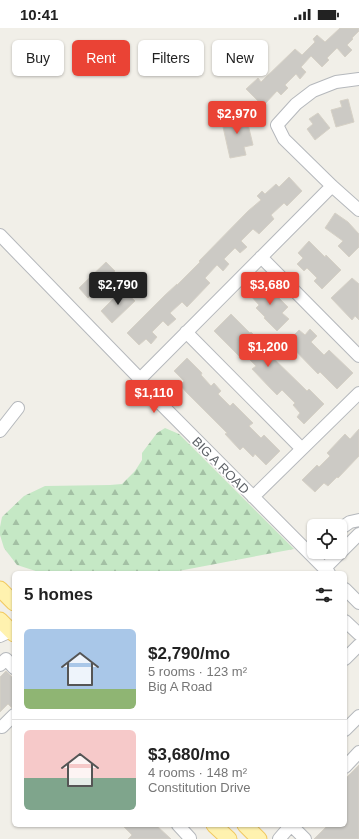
<!DOCTYPE html>
<meta charset="utf-8">
<style>
body{margin:0;font-family:Arial,sans-serif;background:#f6f6f6;color:#222;height:100vh;display:flex;flex-direction:column;font-size:15px;white-space:nowrap}
*{box-sizing:border-box;margin:0}
p{font-size:13px;color:#767676}
.icon{flex:none;width:22px;height:22px;fill:none;stroke:currentColor;stroke-width:2;stroke-linecap:round;stroke-linejoin:round}
.map{position:relative;flex:1;overflow:hidden}
.details{position:absolute;left:12px;top:543px;width:335px;height:256px;display:flex;flex-direction:column;background:#fff;border-radius:6px;box-shadow:0 1px 3px #0004}
.details>*{flex:none}
.top-card{position:absolute;left:12px;top:12px;width:335px;height:36px;display:flex;gap:8px}
.fabs{position:absolute;left:307px;top:491px;display:grid;gap:8px}
.fabs a{display:grid;place-items:center;width:40px;height:40px;border-radius:6px;background:#fff;box-shadow:0 1px 3px #0004;font-size:20px}
.price{position:absolute;translate:-50% -34px;padding:0 9px;border-radius:4px;background:#ea4335;color:#fff;font-size:13px;line-height:26px;filter:drop-shadow(0 1px 2px #0008)}
.price::after{content:'';position:absolute;left:50%;top:24px;width:12px;height:9px;margin-left:-6px;background:inherit;clip-path:polygon(0 0,100% 0,50% 100%)}
.price.active{background:#222;color:#fff}
ul{padding:0;list-style:none}
li{display:flex;align-items:center;gap:12px;height:100px;padding:0 12px}
li+li{border-top:1px solid #e0e0e0}
li span{display:grid;place-items:center;flex:none;width:112px;height:80px;border-radius:6px;color:#555}
li>.icon{margin-inline-start:auto}
span .icon{width:48px;height:48px;fill:#fffc;stroke-width:1}
li b{font-size:17px}
h2{display:flex;justify-content:space-between;align-items:center;height:48px;padding:0 12px;font-size:17px}
.chip{padding:0 14px;border-radius:6px;background:#fff;box-shadow:0 1px 3px #0004;font-size:14px;line-height:36px}
.chip.active{background:#ea4335;color:#fff}
.status{display:flex;justify-content:space-between;align-items:center;height:28px;padding:0 20px;background:#fff;direction:ltr}
.status svg{height:11px;fill:currentColor}
.map>svg:first-child{display:block}
</style>
<div class="status"><b>10:41</b><svg viewBox="0 0 49 12"><path d="M0 12V9h3v3zM5 12V6h3v6zM10 12V3h3v9zM15 12V0h3v12zM26 1h20v11H26zM47 4h2v5h-2z"/></svg></div>
<div class="map">
<svg width="359" height="811" viewBox="0 0 359 811">
<defs>
<pattern id="forest-firs" width="22" height="20" patternUnits="userSpaceOnUse"><rect width="22" height="20" fill="#c5e8c5"/><path d="M5 1l3.5 6h-7zM16 11l3.5 6h-7z" fill="#a3c0a4"/></pattern>
</defs>
<rect width="100%" height="100%" fill="#f1efe8"/>
<path fill="url(#forest-firs)" d="M165,400L179,406L294,521L168,545H42L17,537L4,520L0,507V499L2,489L24,468L45,458L110,457L122,456L135,443L142,432V425L157,405Z"/>
<path fill="#cccac5" stroke="#d6d1c6" d="M340,0H359V3L352,10L353,11L347,17L352,22L345,29L337,20L327,30L329,32L322,39L311,28L301,39L306,44L300,51L296,46L285,57L288,60L281,67L277,63L263,78L246,61L258,50L261,54L295,21L302,27L315,14L313,11L317,7L325,14Z
M348,71L354,94L336,99L331,82L342,79L340,73Z
M318,85L330,100L315,112L307,101L313,96L309,91Z
M238,86L240,94L247,92L253,117L244,119L246,127L230,130L221,90Z
M289,149L302,163L287,178L284,175L271,187L274,191L259,206L253,201L241,213L247,219L240,225L235,220L224,231L229,236L223,243L217,237L205,250L210,255L187,279L182,274L170,285L176,291L168,298L163,293L152,304L157,309L151,316L146,311L139,317L127,305L164,268L177,256V257L200,234L199,233L248,183L261,172L257,168L262,163L265,166L276,156L279,159Z
M335,185L348,194L359,206V219L349,229L338,218L343,213L325,200Z
M309,213L325,229L326,227L341,242L322,261L314,253L317,250L307,240L304,243L297,236L303,230L298,225Z
M106,234L115,243L88,270L79,260Z
M352,250L359,256V292L355,288L352,292L331,270Z
M263,254L288,279L282,285L289,291L277,303L264,290L265,289L256,280L259,277L250,267Z
M123,261L135,273L112,295L101,283Z
M231,286L250,305L251,304L261,315L258,318L266,327L268,325L307,363L309,361L324,376L304,396L297,389L300,385L293,377L295,375L282,362L277,367L271,361L252,341L256,338L244,326L240,329L214,303Z
M310,301L317,308L311,314L324,327L329,322L353,345L337,361L320,344L318,346L287,314L299,302L305,307Z
M187,330L202,345L201,347L211,358L214,355L221,363L218,366L230,378L233,375L253,395L249,398L261,410L264,407L280,423L266,437L255,426L253,429L243,419L240,422L225,406L227,405L188,366L180,357L184,353L174,343Z
M359,401V428L338,450L337,449L328,458L324,455L315,464L302,452L317,437L319,439L330,428L327,425L345,406L350,411Z
M6,643L14,651V680H12L8,676L0,684V649Z
M359,737V811H314L328,797H345V751Z
M122,797H156L171,811H128L132,807Z"/>
<g fill="none" stroke-linecap="round" stroke-linejoin="round">
<defs>
<path id="minor" d="M359,51L336,54L313,63L296,76L277,97L284,111L332,158L359,182
M0,207L140,351L145,360L329,545
M261,229L359,328
M186,304L302,421
M140,351L332,158
M0,403L18,380
M253,469L359,365
M340,501L350,494L359,492
M324,541L359,506
M345,561L359,575
M345,593L359,606
M0,608L11,603
M345,631L359,617
M0,637L6,631L14,640
M2,699L14,687
M345,702L359,688
M345,739L359,724
M178,797L190,810
M291,797L305,811
M279,811L291,797"/>
<path id="major" d="M0,561L14,575
M0,592L14,606
M214,797L229,811
M245,797L259,811"/>
</defs>
<use href="#minor" stroke="#b5b8bc" stroke-width="14"/>
<use href="#major" stroke="#f2c960" stroke-width="17"/>
<use href="#minor" stroke="#fff" stroke-width="12"/>
<use href="#major" stroke="#fff2af" stroke-width="15"/>
</g>
<g text-anchor="middle" stroke-width="3.5" stroke-linejoin="round" paint-order="stroke">
<g font-size="13" fill="#5f6368" stroke="#fff">
<text transform="translate(221 437) rotate(45)" y="5">BIG A ROAD</text>
</g>
</g>
</svg>
<div class="fabs">
<a><svg class="icon" aria-label="locate" viewBox="0 0 24 24"><circle cx="12" cy="12" r="6"/><path d="M12 2v4M12 18v4M2 12h4M18 12h4"/></svg></a>
</div>
<b class="price" style="left:237px;top:107px">$2,970</b>
<b class="price active" style="left:118px;top:278px">$2,790</b>
<b class="price" style="left:270px;top:278px">$3,680</b>
<b class="price" style="left:268px;top:340px">$1,200</b>
<b class="price" style="left:154px;top:386px">$1,110</b>
<div class="top-card">
<a class="chip">Buy</a>
<a class="chip active">Rent</a>
<a class="chip">Filters</a>
<a class="chip">New</a>
</div>
<section class="details">
<h2>5 homes<svg class="icon" aria-label="filters" viewBox="0 0 24 24"><path d="M4 7h16M4 17h16"/><circle cx="9" cy="7" r="2"/><circle cx="15" cy="17" r="2"/></svg></h2>
<ul>
<li><span style="background:linear-gradient(#a9c7e8 75%,#8fb573 0)"><svg class="icon" aria-label="home" viewBox="0 0 24 24"><path d="M3 11l9-7 9 7M6 9v11h12V9"/></svg></span><div><b>$2,790/mo</b><p>5 rooms · 123 m²</p><p>Big A Road</p></div></li>
<li><span style="background:linear-gradient(#f6c9c9 60%,#7fa58c 0)"><svg class="icon" aria-label="home" viewBox="0 0 24 24"><path d="M3 11l9-7 9 7M6 9v11h12V9"/></svg></span><div><b>$3,680/mo</b><p>4 rooms · 148 m²</p><p>Constitution Drive</p></div></li>
</ul>
</section>
</div>
